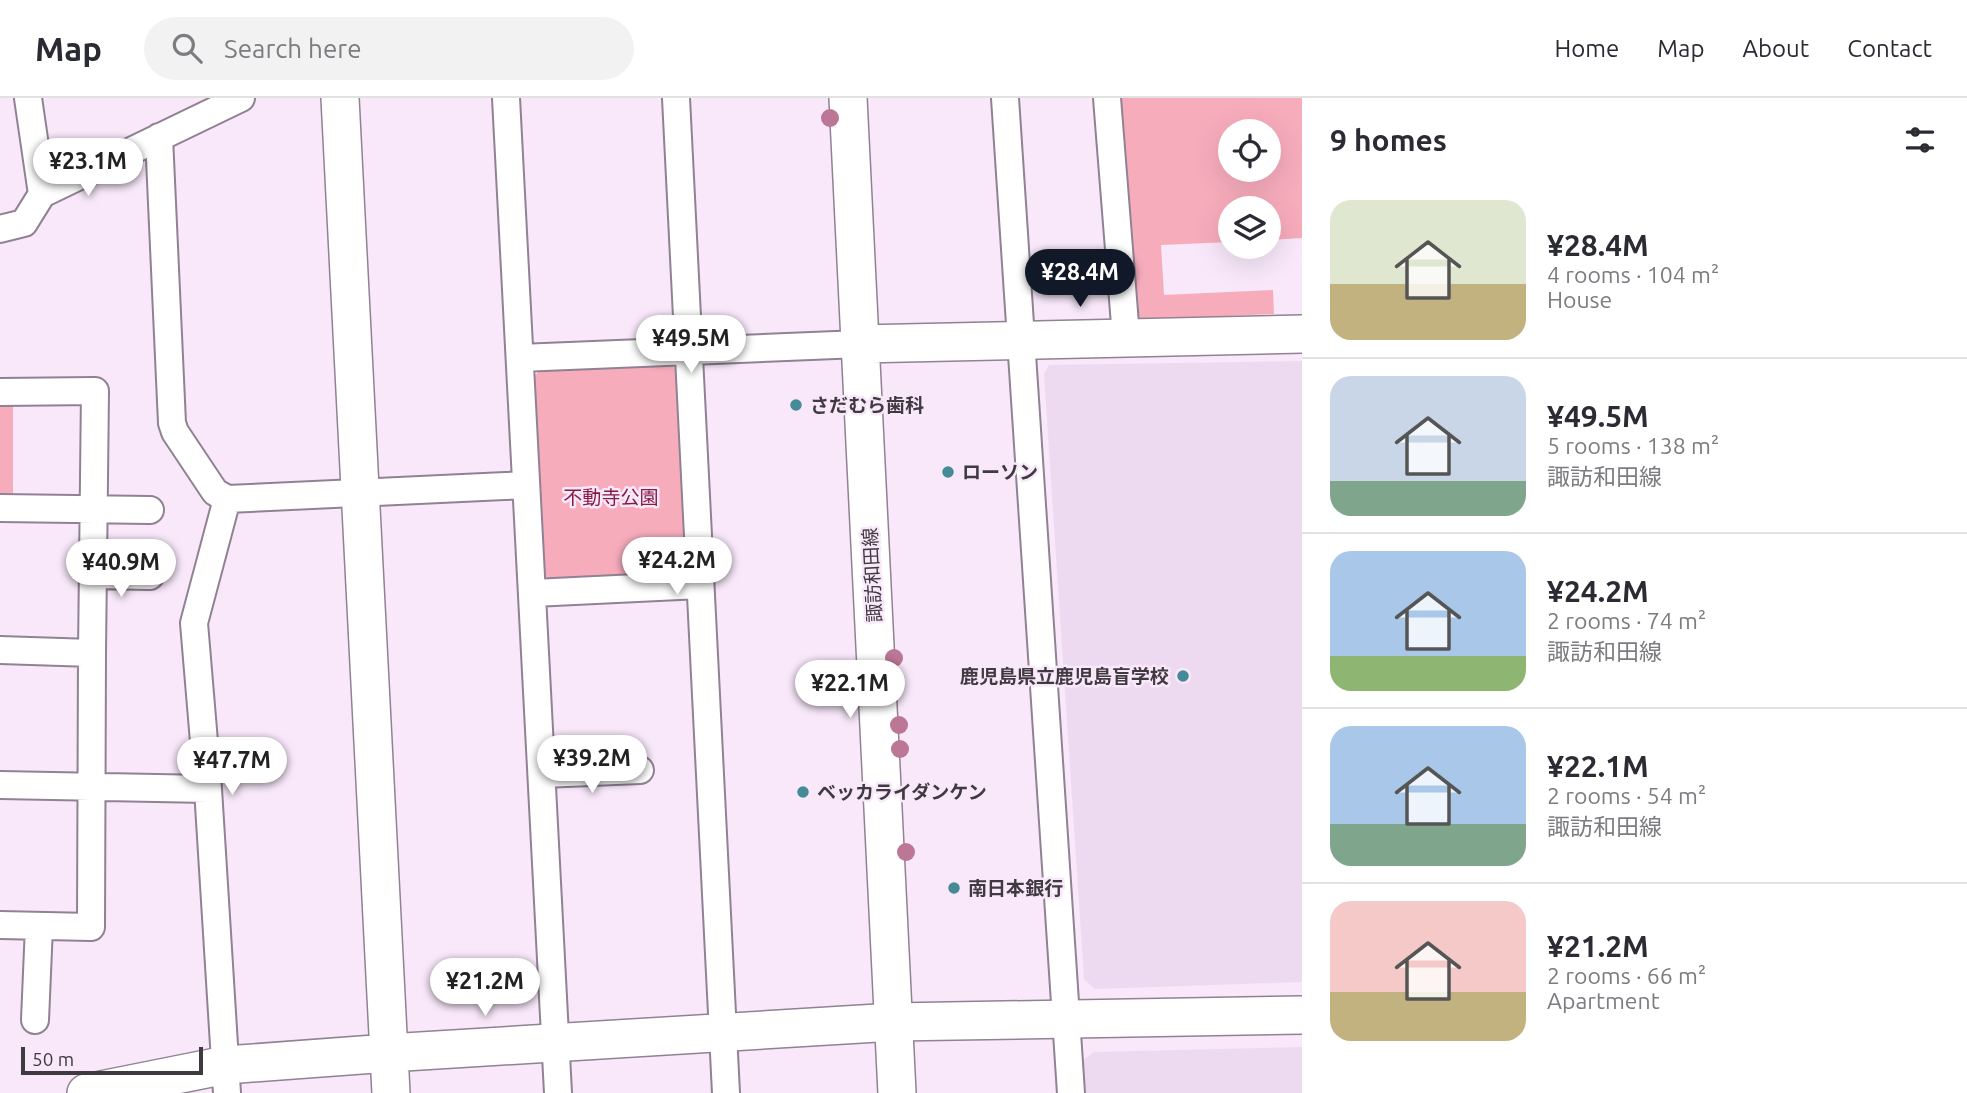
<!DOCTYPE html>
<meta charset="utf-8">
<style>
body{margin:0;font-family:Ubuntu,"Noto Sans JP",sans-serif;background:#f2f2f3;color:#2b2b33;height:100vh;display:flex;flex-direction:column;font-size:26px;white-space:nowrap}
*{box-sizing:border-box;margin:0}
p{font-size:23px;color:#7c7c81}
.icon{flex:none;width:38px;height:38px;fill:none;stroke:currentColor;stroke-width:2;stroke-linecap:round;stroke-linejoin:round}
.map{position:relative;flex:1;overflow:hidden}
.sheet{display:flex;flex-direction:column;background:#fff;width:665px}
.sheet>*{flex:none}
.tools{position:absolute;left:1218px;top:21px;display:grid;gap:14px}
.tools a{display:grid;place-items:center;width:63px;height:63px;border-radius:50%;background:#fff;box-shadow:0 7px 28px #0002;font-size:35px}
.scale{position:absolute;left:21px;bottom:18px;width:182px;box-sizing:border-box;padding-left:7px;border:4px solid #3f3940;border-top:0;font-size:19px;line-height:24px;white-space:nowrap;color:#3f3940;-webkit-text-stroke:5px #f8e8fa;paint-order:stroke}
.price{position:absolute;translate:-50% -60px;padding:0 16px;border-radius:24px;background:#fff;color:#222;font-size:23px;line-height:46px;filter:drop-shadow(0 2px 4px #0008)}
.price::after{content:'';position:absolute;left:50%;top:42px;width:21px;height:16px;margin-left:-10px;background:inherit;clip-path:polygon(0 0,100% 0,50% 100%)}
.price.selected{background:#111827;color:#fff}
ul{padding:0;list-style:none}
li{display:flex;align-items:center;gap:21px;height:175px;padding:0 28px}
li+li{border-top:2px solid #e1e1e2}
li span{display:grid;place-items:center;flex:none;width:196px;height:140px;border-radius:21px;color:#555}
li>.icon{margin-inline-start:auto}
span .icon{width:84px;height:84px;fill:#fffc;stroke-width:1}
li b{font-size:30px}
h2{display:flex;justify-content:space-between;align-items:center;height:84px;padding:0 28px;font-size:30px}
header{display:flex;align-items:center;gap:42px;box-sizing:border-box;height:98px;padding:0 35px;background:#fff;border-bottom:2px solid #e1e1e2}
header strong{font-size:33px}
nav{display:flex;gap:38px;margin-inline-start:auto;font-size:24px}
.search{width:490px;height:63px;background:#f2f2f3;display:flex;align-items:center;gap:18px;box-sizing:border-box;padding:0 24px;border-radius:38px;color:#7c7c81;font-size:26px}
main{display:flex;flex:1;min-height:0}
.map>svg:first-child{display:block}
</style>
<header>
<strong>Map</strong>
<div class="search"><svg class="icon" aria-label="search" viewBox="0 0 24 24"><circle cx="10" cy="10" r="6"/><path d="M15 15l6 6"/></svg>Search here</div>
<nav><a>Home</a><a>Map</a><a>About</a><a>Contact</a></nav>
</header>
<main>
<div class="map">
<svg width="1302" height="995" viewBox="0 0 1302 995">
<rect width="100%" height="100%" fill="#f8e8fa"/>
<path fill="#eddaf1" d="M1302,263V884L1095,891L1084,881L1044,276L1049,267Z
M1302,949V995H1084L1083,962L1094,954Z"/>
<path fill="#f7acbc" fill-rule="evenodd" d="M1116,0H1302V140L1269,142V110H1230V144L1161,147L1164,197L1273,192L1274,216L1142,222L1130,211ZM1230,33H1269V72H1230Z
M671,266L678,275L688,465L680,476L550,482L541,474L532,281L540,272Z
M13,304V396H0V305Z"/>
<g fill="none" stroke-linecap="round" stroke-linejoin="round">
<defs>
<path id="street" d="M28,0L42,96L241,0
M506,0L558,995
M676,0L726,995
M1005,0L1071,995
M1107,0L1126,239
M159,39L172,325L175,334L215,394L227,401L526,387
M0,131L24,125L42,96
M520,260L860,246
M0,294L95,293L92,555L91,829L0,827
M227,401L194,525L208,691L227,995
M0,410L150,412
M93,477L150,478
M533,495L700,487
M0,552L92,555
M542,676L640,672
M0,687L208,691
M35,922L39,828"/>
<path id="secondary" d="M340,0L391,995
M848,0L897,995
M860,246L1302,236
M86,995L226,967L388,955L894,924L1302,917"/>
</defs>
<use href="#street" stroke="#908292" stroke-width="30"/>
<use href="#secondary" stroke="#908292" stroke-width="40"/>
<use href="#street" stroke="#fff" stroke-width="26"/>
<use href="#secondary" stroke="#fff" stroke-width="37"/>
</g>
<g fill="#bb7795">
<circle cx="830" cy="20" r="9"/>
<circle cx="894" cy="560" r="9"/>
<circle cx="899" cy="627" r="9"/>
<circle cx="900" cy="651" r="9"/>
<circle cx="906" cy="754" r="9"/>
</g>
<g fill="#458a97" stroke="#f8e8fa" stroke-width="2.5">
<circle cx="796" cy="307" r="7"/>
<circle cx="948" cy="374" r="7"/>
<circle cx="1183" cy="578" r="7"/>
<circle cx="803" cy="694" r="7"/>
<circle cx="954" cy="790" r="7"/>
</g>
<g text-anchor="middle" stroke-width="5" stroke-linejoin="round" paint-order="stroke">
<g font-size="19" font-weight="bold" fill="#3f3940" stroke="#f8e8fa" text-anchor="start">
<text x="810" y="314">さだむら歯科</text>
<text x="962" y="381">ローソン</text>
<text x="1169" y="585" text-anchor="end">鹿児島県立鹿児島盲学校</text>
<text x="817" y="701">ベッカライダンケン</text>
<text x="968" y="797">南日本銀行</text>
</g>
<g font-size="19" fill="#891a42" stroke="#f8e8fa">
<text x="611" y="406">不動寺公園</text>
</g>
<g font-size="19" fill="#3f3940" stroke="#f8e8fa">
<text transform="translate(872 477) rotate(-93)" y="7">諏訪和田線</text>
</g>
</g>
</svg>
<div class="tools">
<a><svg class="icon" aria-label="locate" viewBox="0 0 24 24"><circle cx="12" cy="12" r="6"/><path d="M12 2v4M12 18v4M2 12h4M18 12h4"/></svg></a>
<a><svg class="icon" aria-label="layers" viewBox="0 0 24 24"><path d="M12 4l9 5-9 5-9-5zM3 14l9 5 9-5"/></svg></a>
</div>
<div class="scale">50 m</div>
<b class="price" style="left:88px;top:100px">¥23.1M</b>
<b class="price selected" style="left:1080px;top:211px">¥28.4M</b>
<b class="price" style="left:691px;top:277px">¥49.5M</b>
<b class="price" style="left:677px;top:499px">¥24.2M</b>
<b class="price" style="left:121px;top:501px">¥40.9M</b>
<b class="price" style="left:850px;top:622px">¥22.1M</b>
<b class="price" style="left:592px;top:697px">¥39.2M</b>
<b class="price" style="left:232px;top:699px">¥47.7M</b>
<b class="price" style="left:485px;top:920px">¥21.2M</b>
</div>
<section class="sheet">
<h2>9 homes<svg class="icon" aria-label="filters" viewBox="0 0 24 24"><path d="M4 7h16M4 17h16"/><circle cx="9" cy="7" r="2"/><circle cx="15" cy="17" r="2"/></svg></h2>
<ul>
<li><span style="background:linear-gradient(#dfe7d0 60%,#c2b280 0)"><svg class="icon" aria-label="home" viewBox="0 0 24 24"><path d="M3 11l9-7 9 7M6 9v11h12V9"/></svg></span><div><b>¥28.4M</b><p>4 rooms · 104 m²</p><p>House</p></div></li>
<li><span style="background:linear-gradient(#c9d6e8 75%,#7fa58c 0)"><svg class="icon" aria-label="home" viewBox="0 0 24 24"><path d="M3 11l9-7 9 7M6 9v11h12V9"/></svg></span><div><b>¥49.5M</b><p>5 rooms · 138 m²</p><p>諏訪和田線</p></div></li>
<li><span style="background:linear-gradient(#a9c7e8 75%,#8fb573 0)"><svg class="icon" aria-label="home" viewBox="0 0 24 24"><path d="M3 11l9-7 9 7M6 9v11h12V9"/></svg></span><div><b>¥24.2M</b><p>2 rooms · 74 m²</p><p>諏訪和田線</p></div></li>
<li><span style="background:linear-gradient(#a9c7e8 70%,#7fa58c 0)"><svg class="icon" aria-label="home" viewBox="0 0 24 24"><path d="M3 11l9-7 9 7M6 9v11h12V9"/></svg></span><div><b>¥22.1M</b><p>2 rooms · 54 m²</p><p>諏訪和田線</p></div></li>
<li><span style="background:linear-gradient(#f6c9c9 65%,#c2b280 0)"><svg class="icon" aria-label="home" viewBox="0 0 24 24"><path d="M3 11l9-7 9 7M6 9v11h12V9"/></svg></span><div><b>¥21.2M</b><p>2 rooms · 66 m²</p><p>Apartment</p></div></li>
</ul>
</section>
</main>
